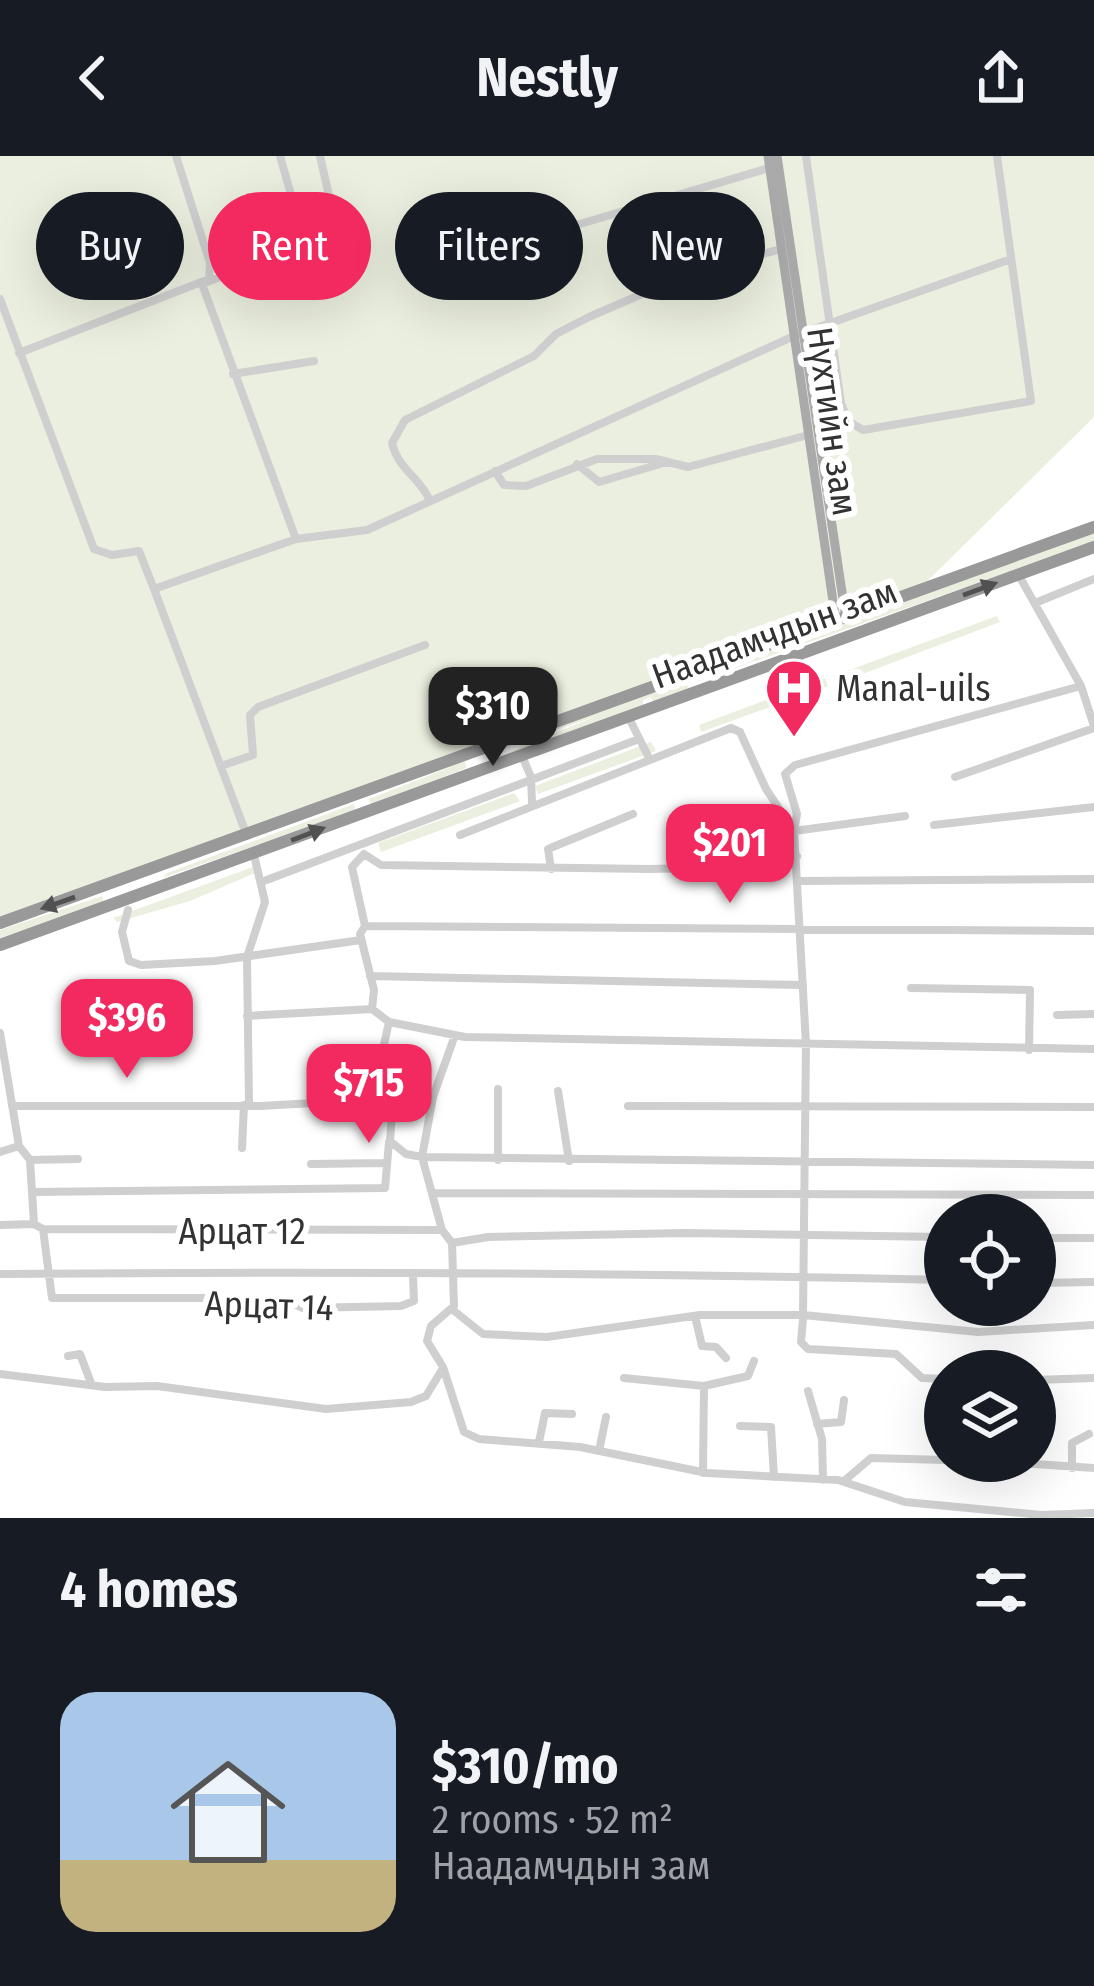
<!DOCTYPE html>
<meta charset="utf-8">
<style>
body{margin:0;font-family:"Fira Sans Condensed",sans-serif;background:#242831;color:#f1f3f6;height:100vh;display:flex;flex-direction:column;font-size:45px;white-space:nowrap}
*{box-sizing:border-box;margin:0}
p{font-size:39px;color:#9ea1a6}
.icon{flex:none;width:66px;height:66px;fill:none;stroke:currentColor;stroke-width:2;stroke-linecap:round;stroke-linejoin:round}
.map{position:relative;height:1362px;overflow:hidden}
.panel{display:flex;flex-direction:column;background:#171b24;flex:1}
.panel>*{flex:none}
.top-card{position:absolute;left:36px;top:36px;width:1023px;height:108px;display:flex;gap:24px}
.buttons{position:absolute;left:924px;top:1038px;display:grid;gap:24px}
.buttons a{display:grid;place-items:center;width:132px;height:132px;border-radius:50%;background:#171b24;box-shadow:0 12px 48px #0002;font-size:60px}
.price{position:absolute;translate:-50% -102px;padding:0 27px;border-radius:24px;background:#f32a5f;color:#fff;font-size:39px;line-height:78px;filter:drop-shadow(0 3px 6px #0008)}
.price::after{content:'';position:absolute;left:50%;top:72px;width:36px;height:27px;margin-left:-18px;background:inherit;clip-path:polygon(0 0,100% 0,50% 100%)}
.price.active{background:#222;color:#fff}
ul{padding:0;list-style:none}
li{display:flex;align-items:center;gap:36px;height:300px;padding:0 60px}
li+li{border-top:3px solid #363941}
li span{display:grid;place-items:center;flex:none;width:336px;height:240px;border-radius:36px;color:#555}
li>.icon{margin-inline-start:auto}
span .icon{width:144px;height:144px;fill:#fffc;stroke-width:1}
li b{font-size:51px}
h2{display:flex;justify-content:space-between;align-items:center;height:144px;padding:0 60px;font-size:51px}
.pill{padding:0 42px;border-radius:54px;background:#171b24;box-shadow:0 12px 48px #0002;font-size:42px;line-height:108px}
.pill.active{background:#f32a5f;color:#fff}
header{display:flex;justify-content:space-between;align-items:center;height:156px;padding:0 60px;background:#171b24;font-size:54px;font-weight:700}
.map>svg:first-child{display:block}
</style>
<header><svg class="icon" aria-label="back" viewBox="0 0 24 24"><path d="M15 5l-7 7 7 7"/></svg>Nestly<svg class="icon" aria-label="share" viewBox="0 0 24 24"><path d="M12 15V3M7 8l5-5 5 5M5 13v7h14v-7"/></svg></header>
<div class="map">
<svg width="1094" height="1362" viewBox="0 0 1094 1362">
<rect width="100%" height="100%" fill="#fff"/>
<path fill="#ebefdf" d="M0,0H1094V261L908,444L1094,376V386L687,529L690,533L653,547L651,541L643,544V549L482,608L594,561L465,605L466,612L371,650L369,643L456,609L0,765Z
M997,460L1000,466L836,528L833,520Z
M825,522L828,530L701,576L699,569Z
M651,586L656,595L538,638L535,630Z
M514,637L520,645L381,696L378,687Z
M354,648L356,655L162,722L167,717Z
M253,711L255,717L190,745L117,766L113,762Z
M102,740L104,748L0,782V774Z
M130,825L162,826L161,874L129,873Z"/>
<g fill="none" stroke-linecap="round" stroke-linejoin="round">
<path stroke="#cfcfcf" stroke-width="8" d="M280,0L305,88L202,128L296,383
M806,0L841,247L848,265L863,274L1031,245L997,0
M302,64L332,53L320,0
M485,108L529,83L769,12
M0,143L94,393L112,399L139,395L154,433
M19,197L209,123L210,107L176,0
M233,218L314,205
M577,308L599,326L667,306
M495,315L504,329L526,330L597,303H656L688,311L808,279
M430,345C420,321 399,315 392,287L405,264L534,200L556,178L589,161L695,115L782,93
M1018,418L1081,530L1094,570
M1035,447L1094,423
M629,562L648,600
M522,600L531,621L532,646
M221,610L253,599L250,559L258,551L425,489
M955,621L1094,572
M905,660L794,675L797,658L785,618L795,609L1081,530
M934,669L1094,651
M460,679L731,572L740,576L766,633L794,675L806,888L803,1159
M247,680L154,433L296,383L367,374L794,180L1011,103
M364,698L381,709L649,713L736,711L797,700
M364,698L352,711L365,770L360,778L374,834L372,853
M551,713L548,693L633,658
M264,725L639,583
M798,725L1094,723
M128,754L122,776L129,805L141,809L215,805L361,784
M365,770L1094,775
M370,820L803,829
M911,832L1030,834L1029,894
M1057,859L1094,858
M247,860L372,853L389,866L465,881L1094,893
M0,877L19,990L30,1004L34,1068L43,1073L52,1142H281L303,1152L401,1150L414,1145L413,1121
M455,879L433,941L422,1001L1094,1009
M558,935L569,1005
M386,943L383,893L389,866
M249,947L247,801L265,746L254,699
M12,950H260L386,943L392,959L390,985L406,998L422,1001L442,1074L452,1087L454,1150L431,1170L427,1185L443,1211L464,1276L479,1283L580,1291L707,1317L838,1324L905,1346L1042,1359L1094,1357
M628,950L1094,951
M242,992L244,949
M0,996L19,990
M30,1004L78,1003
M498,1004V933
M311,1008L387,1007
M33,1036L385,1032L389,986
M432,1037L1094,1039
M0,1069L34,1068
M43,1073L442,1074
M1035,1082H1094
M452,1087L488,1081L686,1077L945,1081
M0,1118C315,1115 630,1117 945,1124
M1035,1127L1094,1126
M453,1154L483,1178L547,1181L700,1159H803L978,1176L1094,1169
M695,1160L702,1190L716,1191L726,1202
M803,1163L801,1186L808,1193L896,1198L922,1222L945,1223
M68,1200L80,1198L91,1227
M0,1218L105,1231L157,1230L326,1253L411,1246L426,1240L443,1212
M624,1222L704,1230
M1035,1224L1094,1222
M808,1235L822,1283L823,1324
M817,1268L841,1266L844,1244
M740,1270L771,1271L774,1321
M539,1286L545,1257L572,1258
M599,1295L606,1261
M991,1305L1094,1312
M1072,1312V1287L1089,1278
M703,1317L704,1230L748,1220L754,1205
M844,1325L871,1302L945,1304"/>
<path stroke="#aaa" stroke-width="9" d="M768,0L836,466
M777,0L846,463"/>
<path stroke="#999" stroke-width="12" d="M0,767L1094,371
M0,789L1094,391"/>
</g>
<defs><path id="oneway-solid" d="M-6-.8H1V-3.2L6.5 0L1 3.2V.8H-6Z" transform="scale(3)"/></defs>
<g fill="#515151">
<use href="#oneway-solid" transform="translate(980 433) rotate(-20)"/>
<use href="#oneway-solid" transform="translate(308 678) rotate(-21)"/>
<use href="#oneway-solid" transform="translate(58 747) rotate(161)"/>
</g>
<defs>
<symbol id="hospital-pin" viewBox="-11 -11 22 30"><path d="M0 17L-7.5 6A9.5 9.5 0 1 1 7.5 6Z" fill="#f32a5f" stroke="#fff"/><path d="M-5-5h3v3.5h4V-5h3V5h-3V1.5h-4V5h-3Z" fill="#fff"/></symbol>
</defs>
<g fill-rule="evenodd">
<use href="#hospital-pin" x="761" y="499" width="66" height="90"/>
</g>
<g text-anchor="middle" stroke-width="12" stroke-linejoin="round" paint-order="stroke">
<g font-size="36" fill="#323232" stroke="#fff">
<text transform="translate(833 265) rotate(82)" y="13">Нүхтийн зам</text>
<text transform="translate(774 477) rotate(-20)" y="13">Наадамчдын зам</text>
<text x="242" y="1088">Арцат 12</text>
<text transform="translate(269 1149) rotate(2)" y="13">Арцат 14</text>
</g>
<g font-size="36" fill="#323232" stroke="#fff" text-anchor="start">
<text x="836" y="545">Manal-uils</text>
</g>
</g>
</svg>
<div class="buttons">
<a><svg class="icon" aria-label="locate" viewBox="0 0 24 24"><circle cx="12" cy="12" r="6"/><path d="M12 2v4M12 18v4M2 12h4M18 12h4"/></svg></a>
<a><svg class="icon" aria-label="layers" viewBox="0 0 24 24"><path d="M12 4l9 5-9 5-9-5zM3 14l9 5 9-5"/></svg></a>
</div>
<b class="price active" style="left:493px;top:613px">$310</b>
<b class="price" style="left:730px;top:750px">$201</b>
<b class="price" style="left:127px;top:925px">$396</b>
<b class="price" style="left:369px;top:990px">$715</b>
<div class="top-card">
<a class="pill">Buy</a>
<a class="pill active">Rent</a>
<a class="pill">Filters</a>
<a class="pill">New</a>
</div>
</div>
<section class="panel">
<h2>4 homes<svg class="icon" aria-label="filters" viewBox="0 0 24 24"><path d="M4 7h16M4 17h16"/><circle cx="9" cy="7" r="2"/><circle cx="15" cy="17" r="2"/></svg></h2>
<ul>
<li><span style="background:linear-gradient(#a9c7e8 70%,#c2b280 0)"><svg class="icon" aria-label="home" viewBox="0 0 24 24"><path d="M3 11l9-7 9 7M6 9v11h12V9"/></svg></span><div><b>$310/mo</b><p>2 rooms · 52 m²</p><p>Наадамчдын зам</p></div></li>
</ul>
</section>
